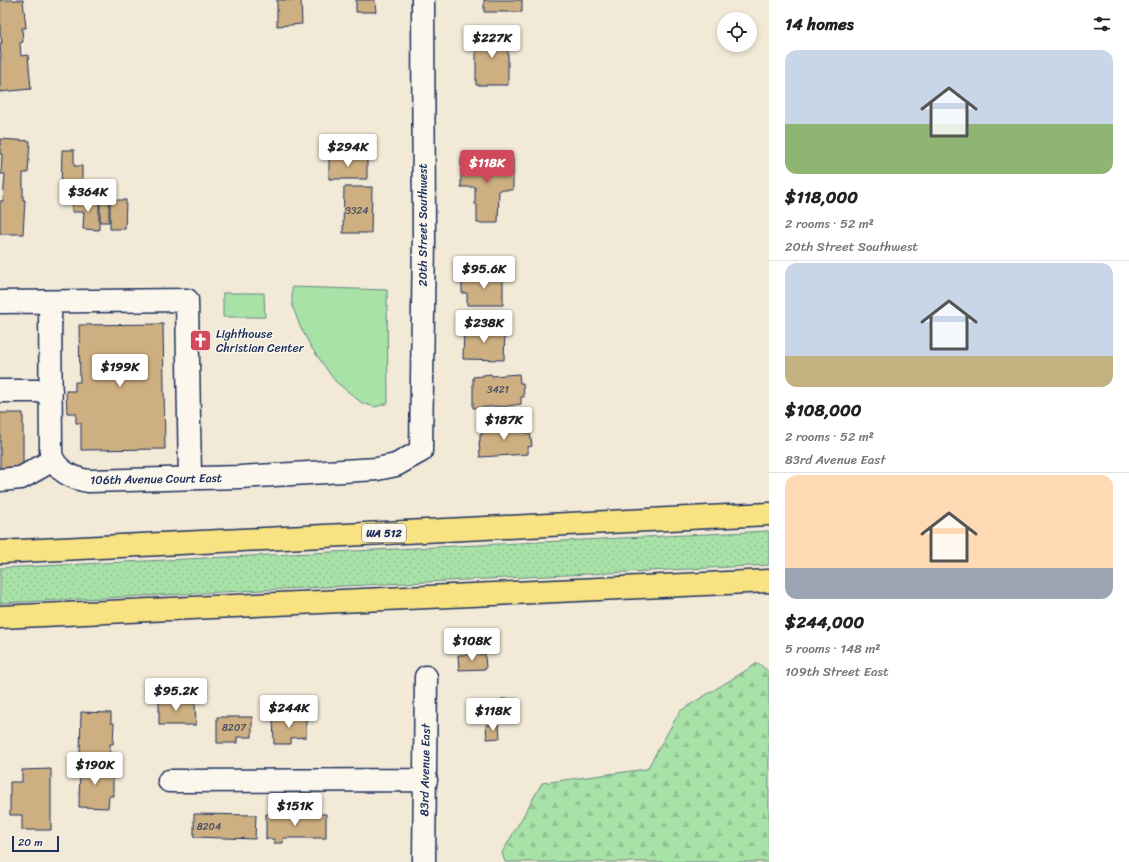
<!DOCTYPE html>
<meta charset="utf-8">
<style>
body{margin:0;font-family:Sriracha,sans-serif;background:#f6f6f6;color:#202124;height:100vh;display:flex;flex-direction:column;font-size:15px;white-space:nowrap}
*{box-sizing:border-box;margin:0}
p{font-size:13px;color:#757577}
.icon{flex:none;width:22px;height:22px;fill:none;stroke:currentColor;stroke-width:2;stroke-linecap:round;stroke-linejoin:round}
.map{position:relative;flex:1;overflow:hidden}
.sheet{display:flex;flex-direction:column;background:#fff;width:360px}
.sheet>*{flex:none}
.tools{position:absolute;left:717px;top:12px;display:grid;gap:8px}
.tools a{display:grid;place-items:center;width:40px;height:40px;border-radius:50%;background:#fff;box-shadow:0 2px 6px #0003;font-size:20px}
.scale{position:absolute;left:12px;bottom:10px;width:47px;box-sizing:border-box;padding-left:4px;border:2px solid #1b2f5e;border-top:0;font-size:11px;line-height:14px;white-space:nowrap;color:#1b2f5e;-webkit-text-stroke:3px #fbf7ec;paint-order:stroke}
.price{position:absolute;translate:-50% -34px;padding:0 9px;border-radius:4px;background:#fff;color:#222;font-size:13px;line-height:26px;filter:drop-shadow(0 1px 2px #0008)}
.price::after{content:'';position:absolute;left:50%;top:24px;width:12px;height:9px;margin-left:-6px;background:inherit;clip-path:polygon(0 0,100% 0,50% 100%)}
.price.selected{background:#d1495b;color:#fff}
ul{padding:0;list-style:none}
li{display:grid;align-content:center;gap:8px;height:212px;padding:0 16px}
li+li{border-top:1px solid #e0e0e0}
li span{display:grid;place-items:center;height:124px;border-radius:12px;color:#555}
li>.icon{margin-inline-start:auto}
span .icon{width:72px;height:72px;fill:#fffc;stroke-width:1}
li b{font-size:17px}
h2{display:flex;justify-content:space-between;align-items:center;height:48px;padding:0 16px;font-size:17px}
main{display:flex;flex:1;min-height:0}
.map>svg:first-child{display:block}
</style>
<main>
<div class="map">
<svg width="769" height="862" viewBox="0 0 769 862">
<defs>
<pattern id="grass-dots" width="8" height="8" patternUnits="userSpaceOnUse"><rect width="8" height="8" fill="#a8e2a7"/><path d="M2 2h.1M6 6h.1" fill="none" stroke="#90c292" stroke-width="1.8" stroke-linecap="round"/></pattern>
<pattern id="forest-firs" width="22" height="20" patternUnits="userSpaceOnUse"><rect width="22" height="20" fill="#a8e2a7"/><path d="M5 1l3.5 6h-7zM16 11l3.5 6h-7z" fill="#90c292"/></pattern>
</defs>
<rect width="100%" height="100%" fill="#f2e9d7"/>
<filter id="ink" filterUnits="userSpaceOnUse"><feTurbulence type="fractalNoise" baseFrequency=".025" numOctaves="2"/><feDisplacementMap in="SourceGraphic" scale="8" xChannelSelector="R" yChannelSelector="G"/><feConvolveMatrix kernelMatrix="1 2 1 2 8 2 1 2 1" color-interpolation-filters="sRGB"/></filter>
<g filter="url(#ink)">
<path fill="url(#grass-dots)" stroke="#628882" d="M769,531V565L0,603V568Z"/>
<path fill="url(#forest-firs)" stroke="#628882" d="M758,663L769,672V862H505L502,853L542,783L647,769L680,711Z"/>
<path fill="#a8e2a7" stroke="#628882" d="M292,287L387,290L388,403L375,407L362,403L335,381L311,347L300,326L292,305Z
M223,293H264L265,317H223Z"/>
<path fill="#cdaf81" stroke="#1b2f5e" d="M0,0H23L26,28H22L23,42L20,43L21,56L28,55L31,89L0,92V58H1L0,43H2L0,32Z
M277,0H301L302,24L277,26Z
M356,0H375L376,12H356Z
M484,0H522V12H484Z
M476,33H508V85H476Z
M0,139L30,141L28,173H23V200H25L23,234H0V201H3L5,174H1L2,154H0Z
M62,150H74V166H82V190H61Z
M329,158H367V179H329Z
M461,158L513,159V190H499L498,223H477V205L475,204V187H461Z
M344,187H372L371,233H343Z
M100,199H109V222H100Z
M72,200H99V230L83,229L84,212H72Z
M110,200H126L125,229H110Z
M503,275V305H467V293H462V276Z
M163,324L165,449L81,450V423H76V413H67L66,391H75V382H80L79,325Z
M464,327L505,328L504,360L463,359Z
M491,374L492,376L519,374L520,383H523L524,397H521V404L502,407L501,406L473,408V377L483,376V375Z
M0,413H23V475H0Z
M499,424V426L526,424L527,434L530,433L532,446L528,447V454L480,457L479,441H480V435H482V427Z
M485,654L486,669L459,670L458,655Z
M159,696H177V703H195L196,725H159Z
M501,699H517L518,722H501Z
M81,712L111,713V723H114L113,744H110V756L80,755Z
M306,716V737L291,738V744H274L273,717Z
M217,717H252V737H237V743H217Z
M486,725H499L500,738L487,739Z
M80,764L109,765V776H113V796H109L108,808L79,807Z
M51,769V830H22V815H10V782H22V770Z
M194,814L256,815L255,839L194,837Z
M266,814H326V838H283V843H274V839H266Z"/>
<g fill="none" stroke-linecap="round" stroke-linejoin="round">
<defs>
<path id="minor" d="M0,302L187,300L190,478
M50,302L51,454C55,470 73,479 89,481L240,477L377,469L396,465L421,451L424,239L423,0
M0,391H51
M0,480L21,478L53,460
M169,781L426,780
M424,862L426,677"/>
<path id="highway" d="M0,552L769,514
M0,617L769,581"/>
</defs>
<use href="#minor" stroke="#1b2f5e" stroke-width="25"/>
<use href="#highway" stroke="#1b2f5e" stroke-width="25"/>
<use href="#minor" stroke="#fbf7ec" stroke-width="22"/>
<use href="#highway" stroke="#f8e281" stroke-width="22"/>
</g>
</g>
<defs>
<symbol id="church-square" viewBox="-11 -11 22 22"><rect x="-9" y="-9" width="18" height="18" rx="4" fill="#d1495b" stroke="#fbf7ec"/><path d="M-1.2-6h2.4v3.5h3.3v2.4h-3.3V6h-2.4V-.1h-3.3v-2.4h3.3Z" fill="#fff"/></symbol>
</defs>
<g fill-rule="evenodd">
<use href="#church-square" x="188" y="328" width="25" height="25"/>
</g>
<g text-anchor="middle" stroke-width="3" stroke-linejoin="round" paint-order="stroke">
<g font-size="10" fill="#484f67">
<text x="357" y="214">3324</text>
<text x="498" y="393">3421</text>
<text x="234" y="731">8207</text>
<text x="209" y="830">8204</text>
</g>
<rect fill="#fbf7ec" stroke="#5e6b89" stroke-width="1" x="362" y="524" width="44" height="18" rx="3"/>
<g font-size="11" font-weight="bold" fill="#1b2f5e">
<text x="384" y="537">WA 512</text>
</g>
<g font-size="12" fill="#1b2f5e" stroke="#fbf7ec">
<text transform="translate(423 225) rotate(-90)" y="4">20th Street Southwest</text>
<text transform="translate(156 479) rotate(-1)" y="4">106th Avenue Court East</text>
<text transform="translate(425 770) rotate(-89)" y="4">83rd Avenue East</text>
</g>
<g font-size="12" fill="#1b2f5e" stroke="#fbf7ec" text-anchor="start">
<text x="216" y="338">Lighthouse<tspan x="216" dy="14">Christian Center</tspan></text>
</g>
</g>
</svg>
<div class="tools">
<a><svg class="icon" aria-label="locate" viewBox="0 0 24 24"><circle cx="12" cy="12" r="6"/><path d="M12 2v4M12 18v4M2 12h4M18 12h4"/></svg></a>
</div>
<div class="scale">20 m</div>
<b class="price" style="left:492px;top:59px">$227K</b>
<b class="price" style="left:348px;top:168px">$294K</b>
<b class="price selected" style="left:487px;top:184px">$118K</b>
<b class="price" style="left:88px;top:213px">$364K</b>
<b class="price" style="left:484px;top:290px">$95.6K</b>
<b class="price" style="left:484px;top:344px">$238K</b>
<b class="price" style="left:120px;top:388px">$199K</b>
<b class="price" style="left:504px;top:441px">$187K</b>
<b class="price" style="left:472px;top:662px">$108K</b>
<b class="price" style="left:176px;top:712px">$95.2K</b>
<b class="price" style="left:289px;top:729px">$244K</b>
<b class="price" style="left:493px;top:732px">$118K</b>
<b class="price" style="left:95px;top:786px">$190K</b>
<b class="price" style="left:295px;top:827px">$151K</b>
</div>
<section class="sheet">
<h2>14 homes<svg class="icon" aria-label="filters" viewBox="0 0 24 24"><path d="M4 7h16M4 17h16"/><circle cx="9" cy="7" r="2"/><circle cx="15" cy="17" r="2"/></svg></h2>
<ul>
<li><span style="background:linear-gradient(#c9d6e8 60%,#8fb573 0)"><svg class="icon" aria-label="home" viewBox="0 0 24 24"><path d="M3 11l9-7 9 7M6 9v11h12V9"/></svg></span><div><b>$118,000</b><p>2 rooms · 52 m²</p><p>20th Street Southwest</p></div></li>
<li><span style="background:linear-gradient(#c9d6e8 75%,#c2b280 0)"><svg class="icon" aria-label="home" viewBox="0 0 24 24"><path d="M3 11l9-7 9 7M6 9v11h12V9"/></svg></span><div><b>$108,000</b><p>2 rooms · 52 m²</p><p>83rd Avenue East</p></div></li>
<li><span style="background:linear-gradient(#ffd9b3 75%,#9aa5b1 0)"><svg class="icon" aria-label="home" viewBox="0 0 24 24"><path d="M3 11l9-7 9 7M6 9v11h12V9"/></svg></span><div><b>$244,000</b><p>5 rooms · 148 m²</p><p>109th Street East</p></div></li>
</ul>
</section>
</main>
